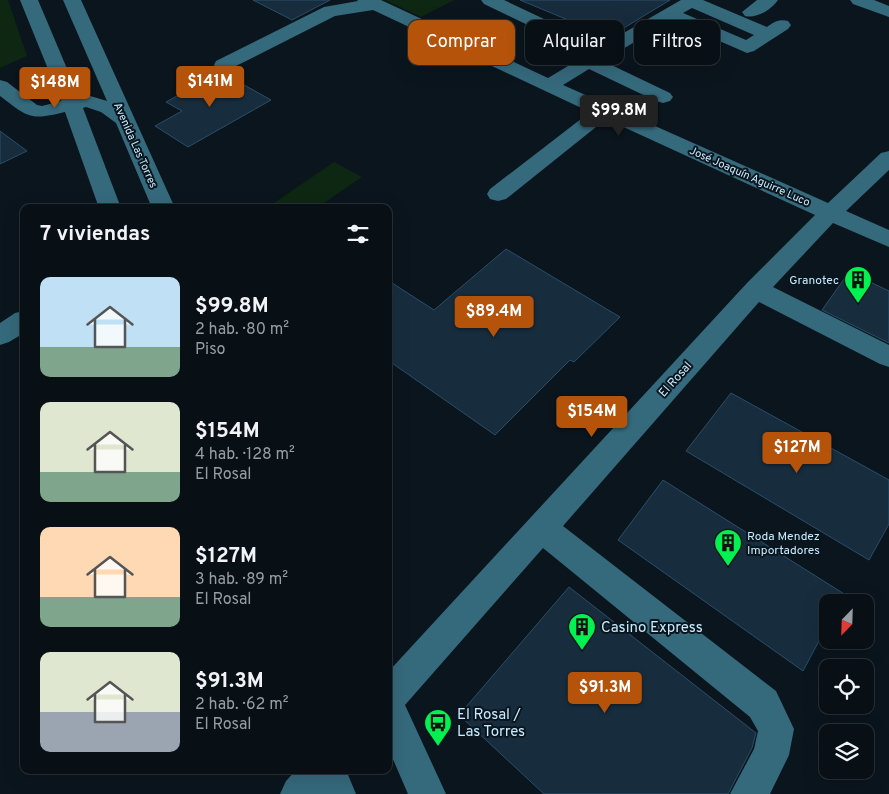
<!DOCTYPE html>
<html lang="es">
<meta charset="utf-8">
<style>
body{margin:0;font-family:Overpass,sans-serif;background:#161e23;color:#f1f3f6;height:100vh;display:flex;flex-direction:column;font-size:19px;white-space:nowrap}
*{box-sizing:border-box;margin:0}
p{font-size:16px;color:#989da1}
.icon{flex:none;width:28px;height:28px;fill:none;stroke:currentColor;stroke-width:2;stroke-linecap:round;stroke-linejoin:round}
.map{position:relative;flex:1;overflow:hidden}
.side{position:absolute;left:20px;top:204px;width:372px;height:570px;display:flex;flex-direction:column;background:#081016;border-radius:10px;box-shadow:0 5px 20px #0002,0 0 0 1px #293035}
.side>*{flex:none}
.guide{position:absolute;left:408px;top:20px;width:406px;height:45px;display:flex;gap:10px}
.needle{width:32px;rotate:203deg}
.tools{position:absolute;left:819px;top:594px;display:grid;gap:10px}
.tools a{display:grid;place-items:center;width:55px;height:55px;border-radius:10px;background:#081016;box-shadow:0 5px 20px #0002,0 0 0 1px #293035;font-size:25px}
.price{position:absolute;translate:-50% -42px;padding:0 11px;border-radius:5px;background:#b45309;color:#fff;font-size:16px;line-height:32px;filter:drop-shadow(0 1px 2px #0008)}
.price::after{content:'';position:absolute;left:50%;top:30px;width:15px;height:11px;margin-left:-8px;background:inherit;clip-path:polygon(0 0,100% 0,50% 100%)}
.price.on{background:#222;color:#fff}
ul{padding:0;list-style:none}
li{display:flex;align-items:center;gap:15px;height:125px;padding:0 20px}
li span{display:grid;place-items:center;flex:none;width:140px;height:100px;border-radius:10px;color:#555}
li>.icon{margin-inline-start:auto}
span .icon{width:60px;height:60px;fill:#fffc;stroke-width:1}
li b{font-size:21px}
h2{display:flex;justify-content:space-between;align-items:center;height:60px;padding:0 20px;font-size:21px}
.tag{padding:0 18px;border-radius:10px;background:#081016;box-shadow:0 5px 20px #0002,0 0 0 1px #293035;font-size:18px;line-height:45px}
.tag.on{background:#b45309;color:#fff}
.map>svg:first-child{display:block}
</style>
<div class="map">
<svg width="889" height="794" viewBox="0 0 889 794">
<rect width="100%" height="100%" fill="#0b151d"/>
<path fill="#0e2713" d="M0,0H8L27,56L0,68Z
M385,0H454L421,17Z
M334,162L362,177L318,207H281L274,203Z"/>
<path fill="#172d3e" stroke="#294e6a" d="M253,0H330L292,20Z
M520,0H670L609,37Z
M221,72L271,100L188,147L155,126L182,111L166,102Z
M0,131L27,151L0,164Z
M506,249L620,317L574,362L570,360L495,435L389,361V281L434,310Z
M849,272L889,291V343L822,310Z
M731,393L889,480V524L869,560L686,451Z
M663,480L857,602H828V624L803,671L618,540Z
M569,587L756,733L752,748L728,794H544L459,715Z"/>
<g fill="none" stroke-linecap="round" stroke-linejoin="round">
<path fill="#35697c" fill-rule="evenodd" d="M20,0H38L79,97L87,95L107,101L63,0H81L175,208H152L116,123L101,112L86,107L83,108L121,208H99L65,112C29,121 28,117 0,96V80L7,82L37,105L42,106L61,101Z
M357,0H381L548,78L588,54L484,4L481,0H504L601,46L681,0H703L767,27C774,22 779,19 788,21L791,25L788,29L754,51L747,53L671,20L603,61L670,93L673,97L670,101L663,103L656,101L589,69L563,85L828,203L881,153L889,151V170L846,211L889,230V247L833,223L773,287L889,345V367L880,364L759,302L563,526L776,691L794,729L789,755L770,794H730L754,749L758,731L750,717L543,548L405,705L446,794H408L389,750V671L747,283L815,215L606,119L506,199L498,201L490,199L487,194L490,189L590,112L373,10L335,16L230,69L223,71L216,69L214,65L216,61L324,7L358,1ZM692,8L754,35L746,40L683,13Z
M757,0H778C771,10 756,19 745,16L742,12Z
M850,0H874L889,6V17L853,4Z
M24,311V333L9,342L0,345V323L15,313Z
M296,770H346L356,794H280L286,781Z"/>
</g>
<defs>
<symbol id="building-pin" viewBox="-11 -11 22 30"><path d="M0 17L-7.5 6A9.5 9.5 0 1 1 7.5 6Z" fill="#00f251" stroke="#0b151d"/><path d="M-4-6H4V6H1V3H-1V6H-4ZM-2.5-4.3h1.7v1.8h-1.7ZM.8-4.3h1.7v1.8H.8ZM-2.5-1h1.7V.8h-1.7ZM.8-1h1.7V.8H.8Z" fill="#111"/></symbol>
<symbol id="bus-pin" viewBox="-11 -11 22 30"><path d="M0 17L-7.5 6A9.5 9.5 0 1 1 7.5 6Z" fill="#00f251" stroke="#0b151d"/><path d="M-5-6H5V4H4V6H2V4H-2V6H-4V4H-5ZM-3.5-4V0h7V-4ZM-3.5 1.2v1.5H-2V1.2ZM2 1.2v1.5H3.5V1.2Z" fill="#111"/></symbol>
</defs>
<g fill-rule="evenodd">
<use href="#building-pin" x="842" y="264" width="32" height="43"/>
<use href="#building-pin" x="712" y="527" width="32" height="43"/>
<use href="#building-pin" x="566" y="611" width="32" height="43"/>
<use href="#bus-pin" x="422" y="707" width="32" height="43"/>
</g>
<g text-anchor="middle" stroke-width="4" stroke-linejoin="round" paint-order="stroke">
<g font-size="11" fill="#c7ebff" stroke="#0b151d">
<text transform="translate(136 145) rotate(66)" y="4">Avenida Las Torres</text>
<text transform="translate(750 176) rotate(24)" y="4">José Joaquín Aguirre Luco</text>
</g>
<g font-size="12" fill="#c7ebff" stroke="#0b151d" text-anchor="end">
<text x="839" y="284">Granotec</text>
<text x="747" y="540" text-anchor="start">Roda Mendez<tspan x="747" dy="14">Importadores</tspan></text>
</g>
<g font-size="12" fill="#c7ebff" stroke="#0b151d">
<text transform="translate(675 379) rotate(-48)" y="4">El Rosal</text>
</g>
<g font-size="15" fill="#c7ebff" stroke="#0b151d" text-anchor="start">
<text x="601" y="632">Casino Express</text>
<text x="457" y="719">El Rosal /<tspan x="457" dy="17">Las Torres</tspan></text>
</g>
</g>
</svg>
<div class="tools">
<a><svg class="needle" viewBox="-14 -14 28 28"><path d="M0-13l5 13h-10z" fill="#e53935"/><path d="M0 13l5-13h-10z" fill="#989da1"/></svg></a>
<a><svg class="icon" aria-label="locate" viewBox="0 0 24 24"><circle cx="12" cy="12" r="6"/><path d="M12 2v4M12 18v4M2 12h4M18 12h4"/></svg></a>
<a><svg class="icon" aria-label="layers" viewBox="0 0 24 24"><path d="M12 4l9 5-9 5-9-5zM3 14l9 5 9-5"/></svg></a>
</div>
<b class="price" style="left:210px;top:108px">$141M</b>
<b class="price" style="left:55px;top:109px">$148M</b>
<b class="price on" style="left:619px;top:137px">$99.8M</b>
<b class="price" style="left:494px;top:338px">$89.4M</b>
<b class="price" style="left:592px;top:438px">$154M</b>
<b class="price" style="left:797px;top:474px">$127M</b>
<b class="price" style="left:605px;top:714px">$91.3M</b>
<div class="guide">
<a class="tag on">Comprar</a>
<a class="tag">Alquilar</a>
<a class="tag">Filtros</a>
</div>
<section class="side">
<h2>7 viviendas<svg class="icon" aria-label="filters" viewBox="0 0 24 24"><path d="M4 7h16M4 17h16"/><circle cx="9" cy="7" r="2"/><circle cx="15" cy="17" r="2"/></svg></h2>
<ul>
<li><span style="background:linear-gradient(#bfe0f5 70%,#7fa58c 0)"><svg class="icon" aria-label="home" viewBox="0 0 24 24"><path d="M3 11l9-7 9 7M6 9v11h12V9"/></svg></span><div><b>$99.8M</b><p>2 hab. · 80 m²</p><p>Piso</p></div></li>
<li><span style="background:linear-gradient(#dfe7d0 70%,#7fa58c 0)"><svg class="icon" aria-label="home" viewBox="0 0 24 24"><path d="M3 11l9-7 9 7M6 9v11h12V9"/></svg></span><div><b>$154M</b><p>4 hab. · 128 m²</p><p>El Rosal</p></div></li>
<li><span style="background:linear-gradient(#ffd9b3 70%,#7fa58c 0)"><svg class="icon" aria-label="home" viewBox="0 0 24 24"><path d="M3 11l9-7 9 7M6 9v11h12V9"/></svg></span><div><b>$127M</b><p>3 hab. · 89 m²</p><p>El Rosal</p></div></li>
<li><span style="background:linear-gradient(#dfe7d0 60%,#9aa5b1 0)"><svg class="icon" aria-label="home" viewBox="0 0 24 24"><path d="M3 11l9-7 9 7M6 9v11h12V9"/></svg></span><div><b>$91.3M</b><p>2 hab. · 62 m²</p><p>El Rosal</p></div></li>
</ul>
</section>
</div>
